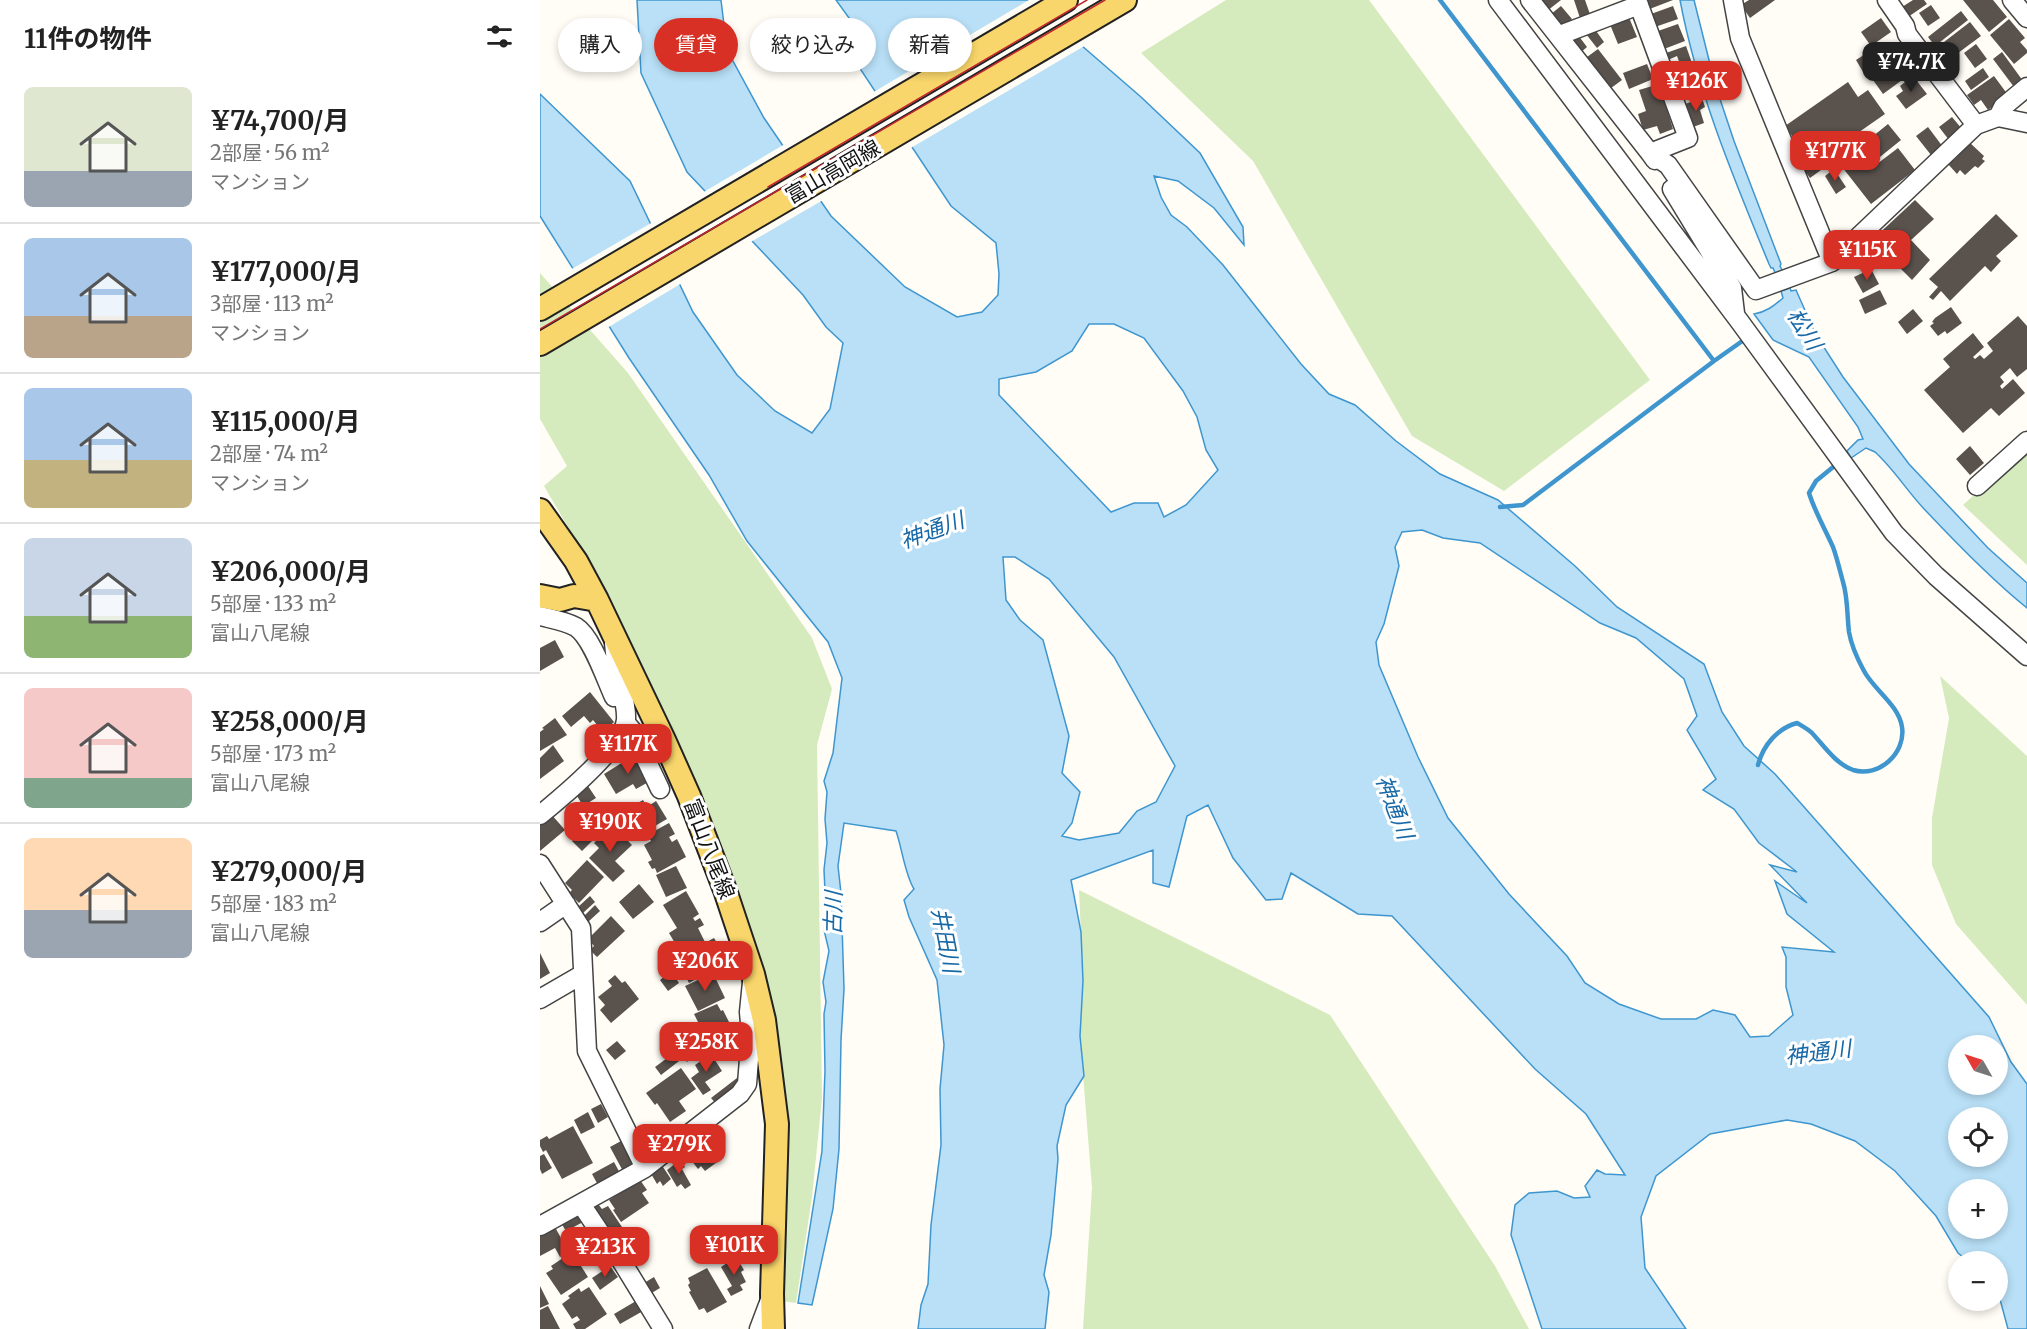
<!DOCTYPE html>
<html lang="ja">
<meta charset="utf-8">
<style>
body{margin:0;font-family:Merriweather,"Noto Sans JP",serif;background:#f6f6f6;color:#222;height:100vh;display:flex;flex-direction:column;font-size:22px;white-space:nowrap}
*{box-sizing:border-box;margin:0}
p{font-size:20px;color:#767676}
.icon{flex:none;width:33px;height:33px;fill:none;stroke:currentColor;stroke-width:2;stroke-linecap:round;stroke-linejoin:round}
.map{position:relative;flex:1;overflow:hidden}
.panel{display:flex;flex-direction:column;background:#fff;width:540px}
.panel>*{flex:none}
.hud{position:absolute;left:18px;top:18px;width:570px;height:54px;display:flex;gap:12px}
.needle{width:39px;rotate:309deg}
.buttons{position:absolute;left:1408px;top:1035px;display:grid;gap:12px}
.buttons a{display:grid;place-items:center;width:60px;height:60px;border-radius:50%;background:#fff;box-shadow:0 3px 9px #0003;font-size:30px}
.price{position:absolute;translate:-50% -51px;padding:0 14px;border-radius:12px;background:#d93025;color:#fff;font-size:20px;line-height:39px;filter:drop-shadow(0 2px 3px #0008)}
.price::after{content:'';position:absolute;left:50%;top:36px;width:18px;height:14px;margin-left:-9px;background:inherit;clip-path:polygon(0 0,100% 0,50% 100%)}
.price.on{background:#222;color:#fff}
ul{padding:0;list-style:none}
li{display:flex;align-items:center;gap:18px;height:150px;padding:0 24px}
li+li{border-top:2px solid #e0e0e0}
li span{display:grid;place-items:center;flex:none;width:168px;height:120px;border-radius:9px;color:#555}
li>.icon{margin-inline-start:auto}
span .icon{width:72px;height:72px;fill:#fffc;stroke-width:1}
li b{font-size:26px}
h2{display:flex;justify-content:space-between;align-items:center;height:72px;padding:0 24px;font-size:26px}
.pill{padding:0 21px;border-radius:27px;background:#fff;box-shadow:0 3px 9px #0003;font-size:21px;line-height:54px}
.pill.on{background:#d93025;color:#fff}
main{display:flex;flex:1;min-height:0}
.map>svg:first-child{display:block}
</style>
<main>
<section class="panel">
<h2>11件の物件<svg class="icon" aria-label="filters" viewBox="0 0 24 24"><path d="M4 7h16M4 17h16"/><circle cx="9" cy="7" r="2"/><circle cx="15" cy="17" r="2"/></svg></h2>
<ul>
<li><span style="background:linear-gradient(#dfe7d0 70%,#9aa5b1 0)"><svg class="icon" aria-label="home" viewBox="0 0 24 24"><path d="M3 11l9-7 9 7M6 9v11h12V9"/></svg></span><div><b>¥74,700/月</b><p>2部屋 · 56 m²</p><p>マンション</p></div></li>
<li><span style="background:linear-gradient(#a9c7e8 65%,#b9a48a 0)"><svg class="icon" aria-label="home" viewBox="0 0 24 24"><path d="M3 11l9-7 9 7M6 9v11h12V9"/></svg></span><div><b>¥177,000/月</b><p>3部屋 · 113 m²</p><p>マンション</p></div></li>
<li><span style="background:linear-gradient(#a9c7e8 60%,#c2b280 0)"><svg class="icon" aria-label="home" viewBox="0 0 24 24"><path d="M3 11l9-7 9 7M6 9v11h12V9"/></svg></span><div><b>¥115,000/月</b><p>2部屋 · 74 m²</p><p>マンション</p></div></li>
<li><span style="background:linear-gradient(#c9d6e8 65%,#8fb573 0)"><svg class="icon" aria-label="home" viewBox="0 0 24 24"><path d="M3 11l9-7 9 7M6 9v11h12V9"/></svg></span><div><b>¥206,000/月</b><p>5部屋 · 133 m²</p><p>富山八尾線</p></div></li>
<li><span style="background:linear-gradient(#f6c9c9 75%,#7fa58c 0)"><svg class="icon" aria-label="home" viewBox="0 0 24 24"><path d="M3 11l9-7 9 7M6 9v11h12V9"/></svg></span><div><b>¥258,000/月</b><p>5部屋 · 173 m²</p><p>富山八尾線</p></div></li>
<li><span style="background:linear-gradient(#ffd9b3 60%,#9aa5b1 0)"><svg class="icon" aria-label="home" viewBox="0 0 24 24"><path d="M3 11l9-7 9 7M6 9v11h12V9"/></svg></span><div><b>¥279,000/月</b><p>5部屋 · 183 m²</p><p>富山八尾線</p></div></li>
</ul>
</section>
<div class="map">
<svg width="1487" height="1329" viewBox="0 0 1487 1329">
<rect width="100%" height="100%" fill="#fffdf5"/>
<path fill="#d5ebbd" d="M686,0H829L1110,380L964,491L872,436L713,161L601,53Z
M0,273L88,373L272,638L292,689L277,745L282,1098L272,1197L256,1303L242,1301L221,973L45,556L4,486L27,466L0,419Z
M1487,447V565L1423,505Z
M1400,676L1487,756V1005L1416,924L1392,865V818L1409,718Z
M539,890L790,1015L955,1266L989,1329H543L552,1188L540,1036L543,981Z"/>
<path fill="#b9e0f7" stroke="#3f96cf" stroke-width="1.5" fill-rule="evenodd" d="M97,0H181L187,50L224,118L291,216L365,287L417,317L442,312L458,295L459,274L456,243L411,206L317,64L312,22L296,0H489L601,97L660,153L703,227L704,245L674,208L638,181L614,176L621,197L631,215L647,227L683,265L761,364L789,394L815,405L856,441L900,474L958,500L1035,566L1077,607L1164,664L1182,712L1204,746L1235,774L1449,1017L1471,1062L1487,1084V1329H1468L1458,1292V1262L1428,1261L1418,1253L1396,1216L1355,1171L1315,1141L1271,1124L1247,1120L1170,1134L1116,1176L1101,1217L1105,1268L1146,1329H1002L971,1235L975,1205L989,1193L1017,1191L1034,1198L1050,1197L1045,1186L1057,1170L1065,1174L1085,1175L1046,1114L995,1069L852,916L818,914L751,873L742,899L726,900L693,858L668,805L647,816L629,887L613,883V850L531,880L541,932L543,981L540,1036L544,1076L526,1105L517,1146L518,1159L511,1235L504,1275L509,1292L505,1329H378L381,1305L388,1284L391,1225L401,1145L400,1089L404,1045L397,980L369,917L364,900L374,889C365,875 362,848 356,831L304,823L298,866L301,893L304,989L301,1040L299,1149L293,1209L272,1305L258,1303L282,1151L285,1071L284,1014L286,1002L283,982L289,951L284,930L286,912L284,870L287,843L285,819L287,792L284,781L293,753L302,678L288,642L207,541L169,475L89,358L0,216V94L90,181L153,312L197,375L235,411L272,433L290,409L303,343L286,327L263,295L147,172L101,73ZM549,324H574L604,338L643,391L657,417L666,450L678,470L646,505L624,517L618,503H594L571,512L459,395V379L496,372L532,351ZM882,530L903,538L940,543L1060,623L1096,638L1144,679L1157,716L1147,730L1176,779L1163,790L1194,809L1219,843L1257,872L1230,865L1267,903L1235,881L1247,914L1294,952L1242,947L1246,957V987L1253,1015L1229,1036L1210,1037L1195,1015L1173,1010L1156,1019H1121L1079,1004L1045,983L1027,956L969,894L908,818L878,757L839,665L836,642L844,624L859,566L855,547L862,532ZM463,557H475L509,579L574,657L635,766L616,802L597,811L579,833L539,840L522,836L532,823L540,792L522,773L529,736L503,640L480,620L466,600ZM1419,1046H1458V1084H1419ZM1419,1118H1458V1156H1419ZM1419,1190H1458V1228H1419Z
M1140,0H1154L1175,84L1194,141L1241,264L1240,266L1244,274L1237,277L1233,268H1231L1229,264C1194,179 1157,91 1140,0Z
M1250,288L1251,291L1256,290L1276,335L1303,377L1369,464L1448,548L1487,583V608C1451,579 1419,546 1387,512C1368,493 1355,470 1335,452L1326,448L1311,458L1307,451L1318,440L1323,439L1318,427L1269,357L1233,340L1214,314C1226,312 1234,306 1243,298L1241,291Z"/>
<path fill="#fffdf5" d="M489,0H494L546,45L369,149L332,93Z
M245,144L283,200L209,243L162,193Z
M113,222L142,283L67,328L30,270Z"/>
<g fill="none" stroke-linecap="round" stroke-linejoin="round">
<path stroke="#3f96cf" stroke-width="4.5" d="M900,0L1174,361
M960,507L983,505L1174,361L1208,337
M1218,765C1223,745 1238,728 1257,723C1262,726 1268,729 1272,733C1284,746 1296,764 1313,770C1339,778 1366,753 1362,727C1359,705 1334,690 1324,671C1318,660 1311,644 1309,632C1307,616 1308,598 1303,582C1300,571 1297,558 1293,547C1285,529 1275,512 1269,493L1276,481L1298,463"/>
</g>
<path fill="#5a524d" d="M1003,0H1021L1007,11L1000,2Z
M1034,0H1045L1051,17L1041,21Z
M1103,0H1133L1107,10Z
M1209,0H1235L1210,18L1201,5Z
M1373,0H1384L1387,4L1368,17L1362,7Z
M1423,0H1453L1467,17L1449,32Z
M1391,5L1400,18L1388,26L1379,13Z
M1021,6L1032,19L1022,27L1011,14Z
M1133,6L1138,19L1115,27L1111,14Z
M1421,11L1428,20L1395,46L1388,37Z
M1088,15L1097,37L1078,44L1069,22Z
M1341,18L1351,32L1331,46L1321,32Z
M1469,19L1485,38L1480,42L1487,50V53L1474,64L1450,35Z
M1430,22L1441,36L1414,56L1404,42Z
M1138,24L1145,41L1124,49L1118,31Z
M1054,28L1064,42L1057,48L1046,34Z
M1038,35L1047,47L1039,54L1029,42Z
M1436,44L1447,59L1435,68L1424,53Z
M1146,46L1152,63L1141,67L1137,56L1128,60L1126,53Z
M1058,49L1082,80L1067,91L1043,60Z
M1333,49L1344,66L1326,77L1316,60Z
M1462,52L1483,81L1474,87L1453,59Z
M1359,61L1369,75L1343,94L1333,80Z
M1107,64L1113,79L1089,89L1083,73Z
M1443,68L1449,77L1431,90L1425,81Z
M1373,76L1387,94L1366,109L1356,96L1363,91L1360,86Z
M1454,76L1468,95L1448,110L1441,100L1434,105L1427,95Z
M1308,82L1318,97L1328,90L1345,114L1276,162L1281,170L1270,178L1251,152L1259,146L1245,126Z
M1119,84L1133,129L1120,134L1117,126L1103,130L1098,114L1106,111L1099,90Z
M1162,98L1165,107L1160,110L1164,123L1153,127L1145,104Z
M1412,117L1422,129L1409,140L1399,127Z
M1348,124L1361,140L1335,161L1322,145Z
M1388,127L1403,147L1391,155L1376,136Z
M1429,142L1444,156L1442,159L1445,161L1438,168L1435,166L1425,175L1420,170L1417,174L1408,164L1412,158L1414,160L1418,156L1416,154Z
M1318,148L1333,167L1358,148L1375,170L1331,204L1299,163Z
M1294,169L1306,187L1296,194L1285,176Z
M1375,200L1394,219L1371,240L1390,260L1372,280L1332,240Z
M1456,214L1478,236L1456,256L1461,261L1451,272L1445,266L1410,301L1401,291L1393,300L1389,297L1398,287L1389,279Z
M1321,241L1330,252L1315,264L1306,253Z
M1331,269L1339,284L1323,293L1314,277Z
M1340,290L1347,304L1325,314L1319,300Z
M1411,307L1422,323L1407,334L1405,331L1398,336L1390,326L1394,323L1392,322L1395,318Z
M1373,309L1383,321L1367,334L1358,322Z
M1478,316L1487,326V369L1477,377L1470,368L1460,377L1464,382L1460,386L1462,389L1473,379L1485,393L1459,416L1451,408L1423,433L1384,390L1410,367L1403,359L1433,333L1444,347L1433,357L1435,359L1440,355L1444,359L1453,351L1447,343Z
M1430,446L1444,463L1430,475L1416,459Z
M15,640L24,657L0,671V648Z
M50,692L74,722L63,732L53,720L50,723L44,716L31,727L22,716Z
M15,718L27,735L0,751V732L4,729L2,728Z
M13,745L24,761L0,779V758Z
M96,754L112,780L96,789L93,784L76,794L64,774Z
M46,783L56,798L43,806L34,791Z
M103,800L107,807L116,801L127,819L101,834L87,809Z
M11,814L25,830L0,851V824Z
M82,814L92,825L84,832L74,821Z
M129,823L135,834L129,837L132,842L137,839L146,857L117,873L115,868L112,869L108,862L112,860L104,845L111,841L107,835Z
M72,825L92,845L75,861L85,871L73,882L49,858L59,848L54,843Z
M43,830L53,840L42,851L32,841Z
M47,860L64,877L39,903L29,893L32,890L25,883Z
M136,866L147,888L126,897L116,875Z
M99,884L114,902L93,919L79,902Z
M146,891L159,914L153,918L155,921L160,918L164,925L158,928L165,942L142,955L129,933L137,928L123,905Z
M50,896L55,902L43,913L38,907Z
M55,905L60,911L48,922L43,917Z
M71,916L85,931L57,957L50,950L54,946L48,939Z
M174,938L181,950L169,956L163,944Z
M162,946L174,969L149,983L137,959Z
M0,953L10,973L0,979Z
M131,971L139,983L128,991L120,980Z
M173,973L185,998L158,1011L145,986Z
M75,975L82,983L85,981L99,999L71,1023L60,1010L65,1005L58,997L72,986L68,981Z
M177,1004L181,1011L183,1010L192,1028L167,1040L154,1014Z
M181,1036L190,1048L176,1058L167,1046Z
M152,1039L160,1050L147,1062L142,1055L144,1053L141,1049Z
M77,1041L86,1051L75,1060L66,1050Z
M138,1050L143,1058L121,1075L115,1067Z
M171,1054L182,1071L165,1082L171,1090L163,1095L151,1078L159,1072L155,1065Z
M141,1068L156,1089L139,1101L146,1111L130,1122L117,1103L115,1105L106,1093Z
M197,1078L202,1088L178,1106L171,1098Z
M61,1104L68,1117L58,1123L51,1109Z
M48,1112L55,1127L41,1134L34,1120Z
M33,1126L53,1163L22,1179L6,1150L3,1152L0,1146V1140L7,1136L9,1139Z
M170,1139L184,1157L165,1171L161,1166L158,1169L148,1156Z
M81,1141L95,1168L84,1173L70,1147Z
M4,1154L12,1168L2,1174L0,1169V1156Z
M140,1160L145,1167L142,1169L151,1185L145,1189L141,1184L137,1187L127,1170Z
M74,1162L81,1175L59,1187L52,1174Z
M121,1164L131,1179L123,1186L120,1181L117,1184L110,1172Z
M100,1180L107,1190L102,1193L109,1203L81,1222L73,1210L75,1209L69,1200Z
M58,1204L62,1209L68,1206L82,1227L69,1235L52,1209Z
M40,1212L45,1221L26,1231L21,1223Z
M14,1225L24,1244L31,1240L35,1248L20,1257L15,1248L0,1256V1233Z
M46,1245L50,1251L39,1259L35,1253Z
M32,1252L48,1277L21,1295L6,1273L13,1269L11,1266Z
M196,1257L204,1270L201,1272L206,1282L200,1285L203,1290L191,1296L187,1289L192,1286L181,1267Z
M70,1266L78,1277L60,1290L52,1278Z
M167,1268L187,1302L167,1313L164,1308L159,1310L149,1292L151,1291L148,1285L150,1283L148,1278Z
M114,1277L120,1288L110,1294L104,1283Z
M0,1286L9,1304L0,1308Z
M49,1287L67,1314L45,1329H36L33,1324L40,1320L37,1316L32,1319L22,1304L30,1298L28,1296L39,1288L41,1292Z
M96,1301L103,1311L80,1324L74,1314Z
M8,1306L20,1329H0V1310Z"/>
<g fill="none" stroke-linecap="round" stroke-linejoin="round">
<defs>
<path id="minor" d="M958,0L1200,322L1354,533L1396,576L1487,656
M990,0L1110,153L1128,165L1216,290L1292,262L1436,125L1458,117L1487,123
M1097,0L1148,138L1110,153L1115,160
M1193,0L1200,38L1292,262
M1347,0L1365,26L1367,34L1436,125
M1472,0L1487,18
M1020,35L1099,5
M1458,117L1463,107L1487,87
M1132,189L1192,288L1195,313
M1437,486L1487,441
M0,616C12,619 25,621 36,627C52,637 66,680 74,697
M86,723L92,730L120,789
M0,815C21,798 83,747 86,720C87,704 81,690 78,675C76,664 75,653 74,643
M0,864L41,928L47,1051L105,1168
M0,922L26,904
M0,999L43,974
M41,1204L73,1252L79,1257L123,1329
M0,1226L105,1168L200,1094L207,1084L211,1035L209,1012L212,982
M219,1329L230,1300"/>
<path id="major" d="M0,309L526,0
M0,344L585,0
M0,510L36,561L57,600L124,740L149,796L185,890L213,974L224,1020L237,1124L232,1294L233,1329
M0,596L20,600L34,596L57,600"/>
</defs>
<use href="#minor" stroke="#444" stroke-width="21"/>
<use href="#major" stroke="#222" stroke-width="26"/>
<use href="#minor" stroke="#fff" stroke-width="18"/>
<use href="#major" stroke="#f9d66b" stroke-width="22"/>
<path stroke="#c4262e" stroke-width="1.5" d="M228,187L547,0
M0,329L565,0"/>
</g>
<g text-anchor="middle" stroke-width="6" stroke-linejoin="round" paint-order="stroke">
<g font-size="21" fill="#111" stroke="#fff">
<text transform="translate(293 172) rotate(-30)" y="7">富山高岡線</text>
<text transform="translate(169 849) rotate(69)" y="7">富山八尾線</text>
</g>
<g font-size="22" font-style="italic" fill="#1768a6" stroke="#fff">
<text transform="translate(1265 329) rotate(58)" y="8">松川</text>
<text transform="translate(392 530) rotate(-20)" y="8">神通川</text>
<text transform="translate(855 807) rotate(69)" y="8">神通川</text>
<text transform="translate(293 913) rotate(-89)" y="8">古川</text>
<text transform="translate(406 940) rotate(79)" y="8">井田川</text>
<text transform="translate(1278 1052) rotate(-7)" y="8">神通川</text>
</g>
</g>
</svg>
<div class="buttons">
<a><svg class="needle" viewBox="-14 -14 28 28"><path d="M0-13l5 13h-10z" fill="#e53935"/><path d="M0 13l5-13h-10z" fill="#767676"/></svg></a>
<a><svg class="icon" aria-label="locate" viewBox="0 0 24 24"><circle cx="12" cy="12" r="6"/><path d="M12 2v4M12 18v4M2 12h4M18 12h4"/></svg></a>
<a>+</a>
<a>−</a>
</div>
<b class="price on" style="left:1371px;top:93px">¥74.7K</b>
<b class="price" style="left:1156px;top:112px">¥126K</b>
<b class="price" style="left:1295px;top:182px">¥177K</b>
<b class="price" style="left:1327px;top:281px">¥115K</b>
<b class="price" style="left:88px;top:775px">¥117K</b>
<b class="price" style="left:70px;top:853px">¥190K</b>
<b class="price" style="left:165px;top:992px">¥206K</b>
<b class="price" style="left:166px;top:1073px">¥258K</b>
<b class="price" style="left:139px;top:1175px">¥279K</b>
<b class="price" style="left:194px;top:1276px">¥101K</b>
<b class="price" style="left:65px;top:1278px">¥213K</b>
<div class="hud">
<a class="pill">購入</a>
<a class="pill on">賃貸</a>
<a class="pill">絞り込み</a>
<a class="pill">新着</a>
</div>
</div>
</main>
